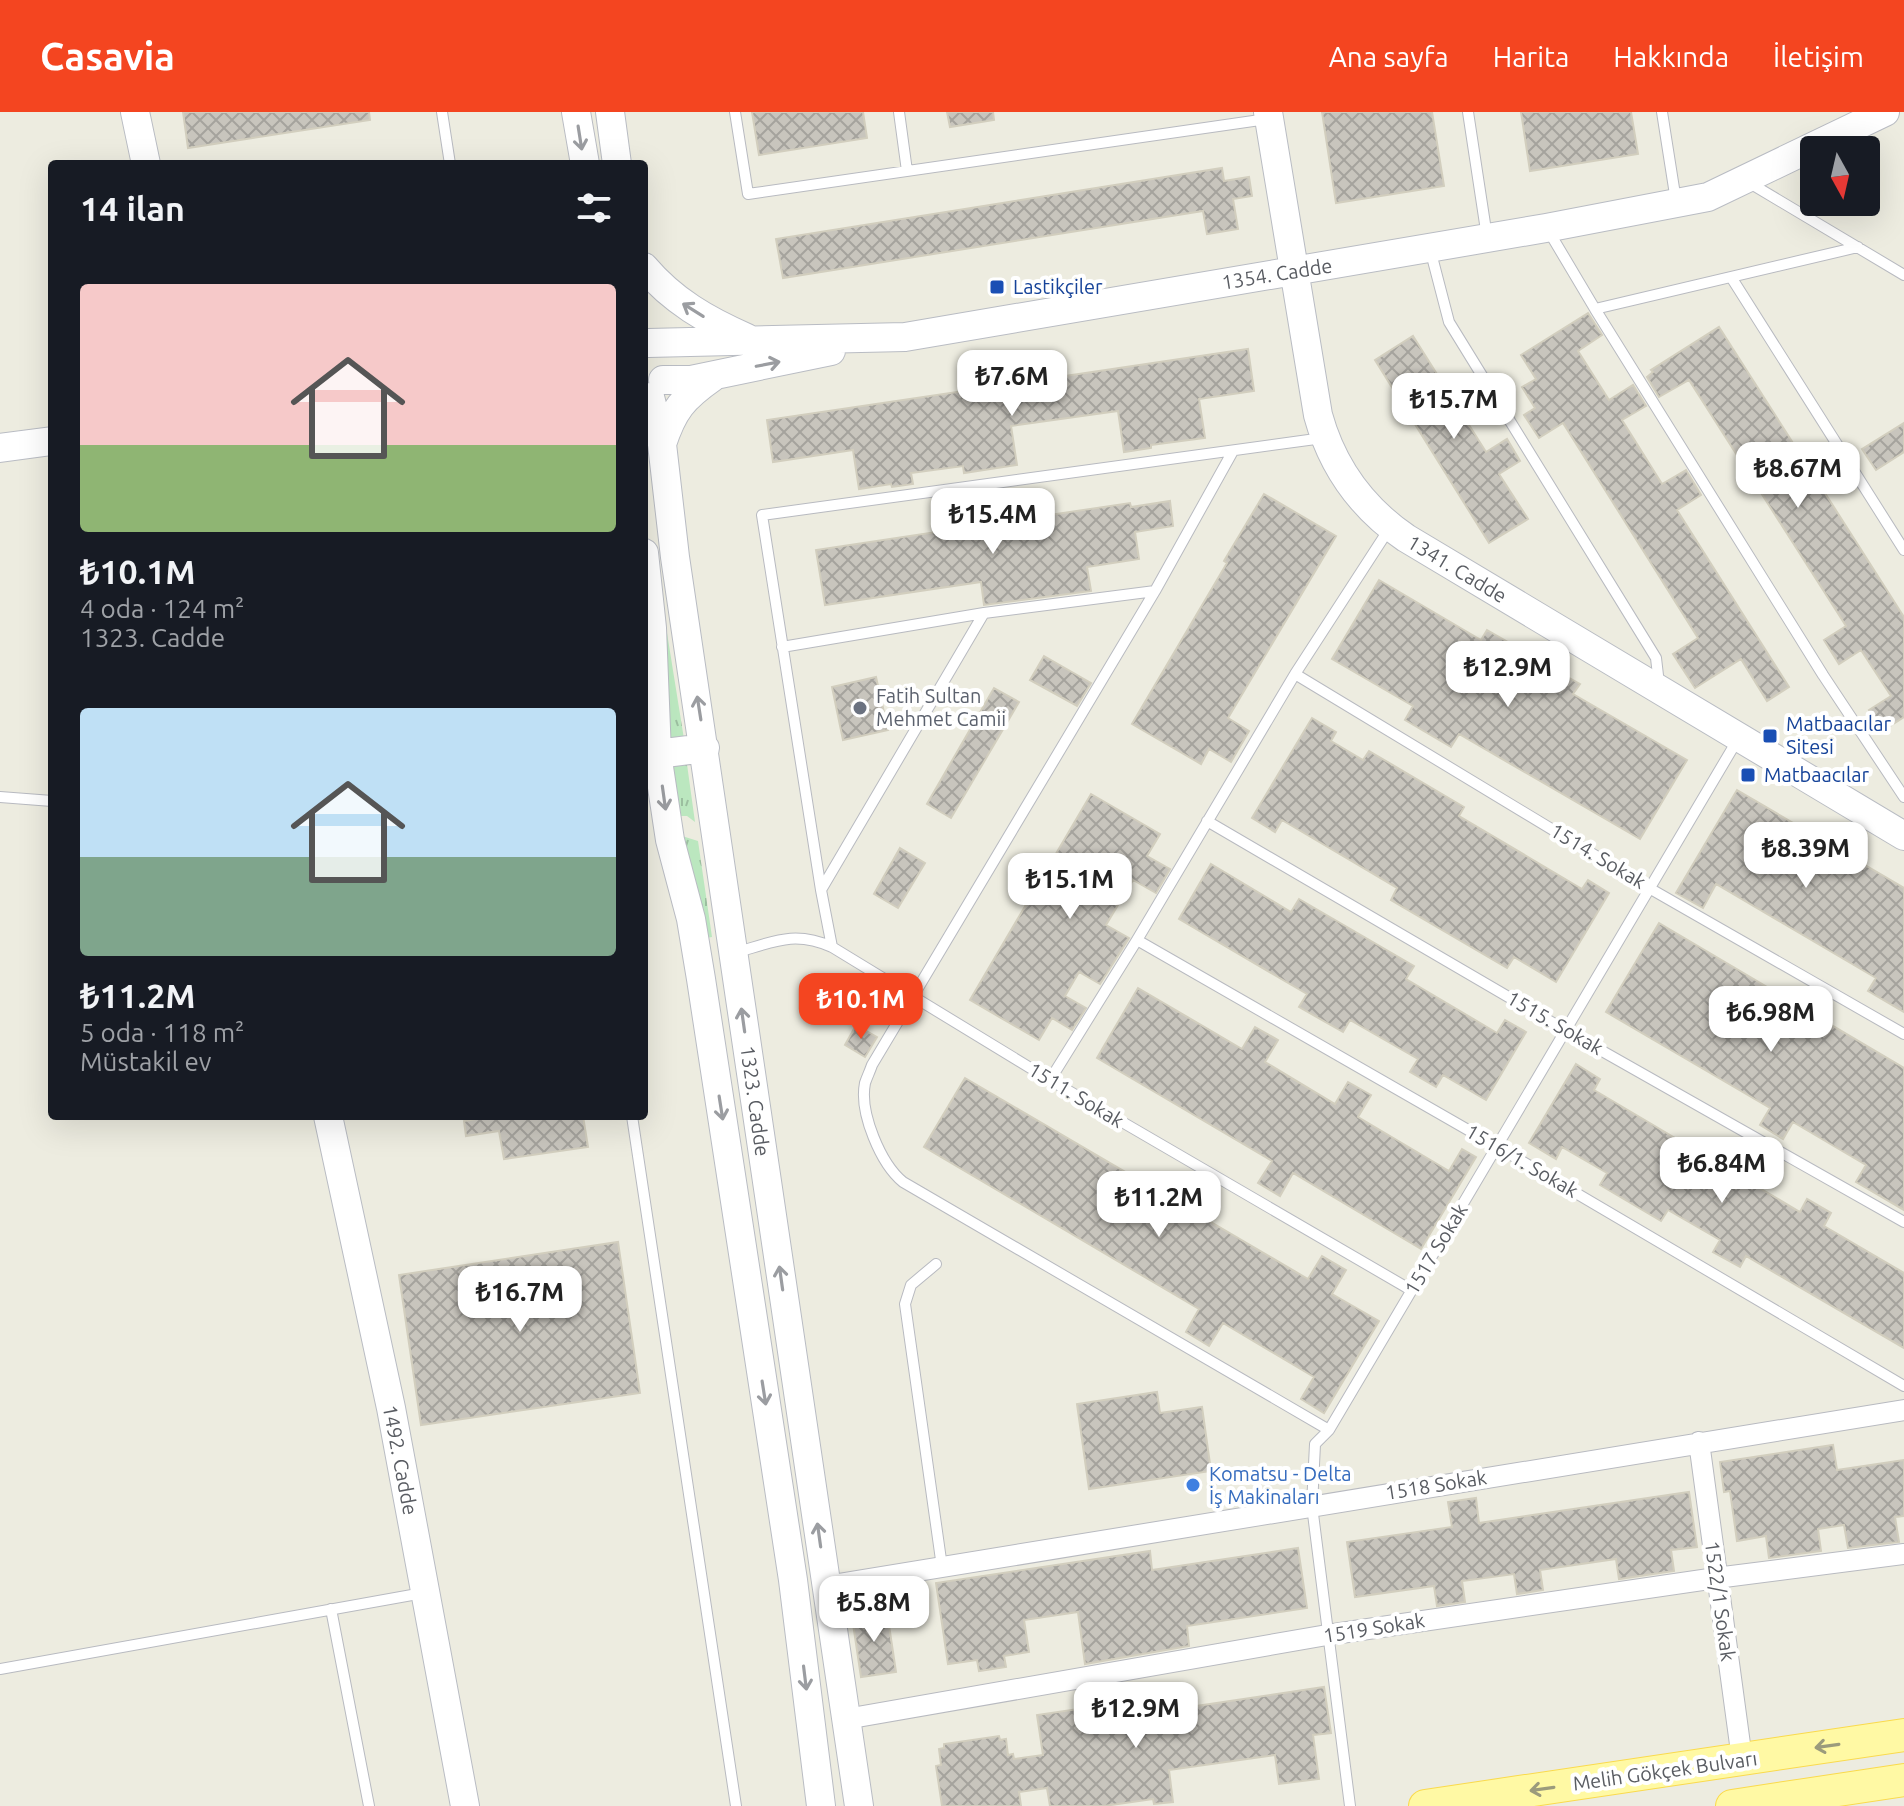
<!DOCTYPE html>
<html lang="tr">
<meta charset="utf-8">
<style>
body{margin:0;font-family:Ubuntu,sans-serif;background:#20242c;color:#f1f3f6;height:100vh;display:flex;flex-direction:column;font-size:30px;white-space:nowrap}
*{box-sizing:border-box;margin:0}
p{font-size:26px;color:#9ea1a6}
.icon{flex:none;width:44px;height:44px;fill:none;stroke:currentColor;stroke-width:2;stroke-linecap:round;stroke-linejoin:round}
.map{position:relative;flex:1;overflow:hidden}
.side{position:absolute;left:48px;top:48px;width:600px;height:960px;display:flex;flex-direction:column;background:#171b24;border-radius:8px;box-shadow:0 8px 32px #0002}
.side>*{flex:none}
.needle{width:52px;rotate:172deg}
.controls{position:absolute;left:1800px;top:24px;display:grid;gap:16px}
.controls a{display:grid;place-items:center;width:80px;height:80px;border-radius:8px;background:#171b24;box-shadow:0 8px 32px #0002;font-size:40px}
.price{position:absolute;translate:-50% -68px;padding:0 18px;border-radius:16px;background:#fff;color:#222;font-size:26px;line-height:52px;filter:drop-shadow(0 2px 4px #0008)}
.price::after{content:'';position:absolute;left:50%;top:48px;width:24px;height:18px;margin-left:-12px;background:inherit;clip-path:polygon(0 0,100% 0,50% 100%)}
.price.active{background:#f44520;color:#fff}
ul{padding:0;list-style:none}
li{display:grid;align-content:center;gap:16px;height:424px;padding:0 32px}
li span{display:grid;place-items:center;height:248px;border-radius:8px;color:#555}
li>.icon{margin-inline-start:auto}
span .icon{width:144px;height:144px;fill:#fffc;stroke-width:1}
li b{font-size:34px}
h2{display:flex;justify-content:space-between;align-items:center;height:96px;padding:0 32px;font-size:34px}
header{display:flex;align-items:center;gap:48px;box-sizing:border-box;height:112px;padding:0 40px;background:#f44520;color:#fff}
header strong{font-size:38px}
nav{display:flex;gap:44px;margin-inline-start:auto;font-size:28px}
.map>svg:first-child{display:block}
</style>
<header>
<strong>Casavia</strong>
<nav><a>Ana sayfa</a><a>Harita</a><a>Hakkında</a><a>İletişim</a></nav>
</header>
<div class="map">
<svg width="1904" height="1694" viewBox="0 0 1904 1694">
<defs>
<pattern id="grass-tufts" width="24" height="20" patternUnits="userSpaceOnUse" patternTransform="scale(2)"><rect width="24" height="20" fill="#bbe7bf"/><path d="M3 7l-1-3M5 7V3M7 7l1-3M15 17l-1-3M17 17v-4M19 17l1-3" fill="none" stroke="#9bbe9f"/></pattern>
<pattern id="building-cross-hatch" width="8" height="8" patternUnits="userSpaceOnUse" patternTransform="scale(2)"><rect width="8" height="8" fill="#c8c5bd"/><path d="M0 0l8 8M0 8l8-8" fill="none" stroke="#a5a39d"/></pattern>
</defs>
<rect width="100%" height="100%" fill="#edece0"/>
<path fill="url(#grass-tufts)" d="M663,496L684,627L667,628Z
M686,645L695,710L687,704H674L672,651Z
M682,724L698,729L712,825L706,826Z"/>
<path fill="url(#building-cross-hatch)" stroke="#d2cebe" stroke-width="2" d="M183,0H369L370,8L188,36Z
M752,0H863L867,26L759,43Z
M947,0H993L994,8L950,15Z
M1322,0H1432L1444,74L1336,91Z
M1521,0H1631L1638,42L1530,59Z
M1222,56L1224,69L1249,65L1252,84L1233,87L1238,117L1207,122L1203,99L783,166L776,127Z
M1588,201L1602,223L1578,239L1609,288L1633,273L1646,294L1622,308L1662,372L1686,358L1701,383L1677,398L1789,575L1767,589L1741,547L1695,576L1673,542L1698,526L1563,311L1539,326L1524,303L1535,296L1522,275L1536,267L1521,243Z
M1719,215L1904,505V605L1882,619L1869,598L1891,584L1861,538L1839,552L1824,528L1846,514L1689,268L1659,285L1647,265L1653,260L1651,258Z
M1413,224L1486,340L1507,327L1520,349L1499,362L1528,407L1489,431L1375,248Z
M1248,237L1254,279L1199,287L1205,326L1151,333V336L1124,340L1118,299L1011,314L1017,353L964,361L963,354L911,361L913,372L892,375L891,372L859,377L853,338L773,350L767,308Z
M1904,311V340L1876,358L1862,337Z
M1264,382L1336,424L1228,606L1249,619L1231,650L1209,637L1201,652L1132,612L1227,451L1224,449Z
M1170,389L1173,414L1135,420L1139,447L1087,455L1091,479L984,493L981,470L825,493L816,438L1130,391L1131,395Z
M1379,468L1481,528L1487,518L1534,545L1528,556L1551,569L1557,559L1580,572L1573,582L1687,648L1640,727L1459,622L1451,635L1405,608L1413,594L1332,547Z
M1044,544L1091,571L1077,594L1030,568Z
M876,565L888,618L843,628L832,575Z
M994,576L1019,590L951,706L927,692Z
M1312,606L1336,620L1331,629L1363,648L1369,639L1464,695L1459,704L1582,777L1588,768L1609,781L1556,870L1514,845L1507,856L1391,788L1397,776L1282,708L1275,720L1252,706Z
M1737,678L1904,776V900L1868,879L1876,866L1716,772L1703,796L1676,781Z
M1091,682L1160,722L1147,744L1170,757L1156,781L1133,768L1106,813L1129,826L1100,872L1079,860L1065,884L1086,896L1072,918L1052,906L1039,928L970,888Z
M900,736L925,751L898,796L874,782Z
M1211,752L1291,800L1299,787L1414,854L1406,867L1497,921L1505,908L1526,920L1486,988L1443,963L1436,975L1410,960L1418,947L1350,908L1343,920L1299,895L1307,882L1179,807Z
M1659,811L1904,956V1098L1856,1070L1866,1053L1793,1010L1783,1027L1760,1013L1770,996L1606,900Z
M1138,876L1242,937L1255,915L1278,928L1265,950L1335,992L1348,970L1371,983L1358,1005L1449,1059L1462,1037L1476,1045L1421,1137L1293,1061L1280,1084L1258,1071L1272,1049L1097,946Z
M856,913L877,925L865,945L845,933Z
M1576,952L1600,967L1594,978L1800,1100L1807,1087L1831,1101L1824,1114L1904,1161V1236L1746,1144L1740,1155L1713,1140L1720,1128L1668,1098L1661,1109L1600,1073L1607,1061L1562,1035L1556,1047L1529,1031Z
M965,966L1308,1167L1322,1144L1346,1158L1332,1182L1379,1209L1324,1301L1301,1287L1314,1265L1223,1211L1209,1234L1186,1220L1199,1197L924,1035Z
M496,1004H583L588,1035L504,1047L499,1019L466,1024L464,1009Z
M618,1130L640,1281L421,1313L399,1163Z
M1157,1280L1160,1301L1202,1295L1211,1359L1089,1377L1077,1292Z
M1833,1333L1837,1358L1904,1348V1404L1895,1405L1899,1430L1848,1436L1844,1413L1818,1417L1821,1439L1769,1446L1766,1424L1737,1429L1730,1379L1724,1380L1720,1350Z
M1689,1380L1697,1435L1671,1438L1674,1459L1619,1467L1616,1447L1540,1458L1543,1478L1517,1482L1514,1462L1462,1469L1465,1490L1437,1494L1434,1474L1355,1485L1347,1430L1452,1415L1448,1390L1476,1386L1479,1411Z
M1298,1436L1307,1496L1187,1514L1189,1534L1085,1552L1078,1500L1024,1508L1029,1540L1004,1544L1006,1555L979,1559L977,1548L948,1552L936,1471L1150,1439L1152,1458Z
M887,1500L896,1560L861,1565L852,1505Z
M1324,1575L1331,1621L1313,1623L1319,1667L1279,1672L1275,1643L1169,1658L1173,1690L1154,1692L1153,1687L1104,1694H1050L1047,1676L1019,1680L1021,1694H942L936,1654L941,1653L939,1637L944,1636V1632L999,1624L1000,1628L1006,1627L1008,1643L1013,1642L1014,1647L1043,1643L1037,1603L1174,1583L1176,1597Z"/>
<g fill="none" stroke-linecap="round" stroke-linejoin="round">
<defs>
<path id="lane" d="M442,0L450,52
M735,0L748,82L1267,7
M899,0L907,59
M1468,0L1487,125
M1662,0L1676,89
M1748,70L1904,163
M1548,118L1595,197L1858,135
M1430,137L1449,210L1656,546L1659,572
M1731,165L1904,438
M1595,197L1823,563L1904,685
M1233,339L1155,479L872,953C870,959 867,965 865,971C859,1001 881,1052 903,1070L1329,1318
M782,535L984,501L1155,479
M1295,562L1649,776L1904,922
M0,685L52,689
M1207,709L1565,918L1904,1110
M821,778L984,501
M1137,828L1496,1034L1904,1274
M832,835L821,778L762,403L1323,326
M735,841C773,830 794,818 832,835L1050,968L1411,1178
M1050,968L1137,828L1295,562L1389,417
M632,1004L736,1694
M936,1152L911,1173L905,1192L942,1455
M331,1497L369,1694
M0,1557L423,1481
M1350,1694L1312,1394L1315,1332L1329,1318L1738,627"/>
<path id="street" d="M1699,1330L1742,1647
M826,1474L1904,1298
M846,1607L1327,1523L1716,1466L1904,1442"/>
<path id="secondary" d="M135,0L146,52
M576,0L585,52
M610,0L617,52
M1268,0L1318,303C1332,354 1362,396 1406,426L1904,724
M644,155C673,189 706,208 747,226
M648,231L905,225L1546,116L1708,85L1885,0
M663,268H691L831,239
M650,285L662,332L675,445L859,1694
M662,332C673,298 683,286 713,265
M0,336L52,329
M644,441L652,516L657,642L670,728L691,807L701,867L793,1468L821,1694
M657,642L705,636
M328,1004L391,1296L465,1694"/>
<path id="primary" d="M1425,1694L1904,1623
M1732,1694L1904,1668"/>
</defs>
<use href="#lane" stroke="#b8bac0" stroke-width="12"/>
<use href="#street" stroke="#b8bac0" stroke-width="22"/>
<use href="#secondary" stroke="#b9bcc3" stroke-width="30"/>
<use href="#primary" stroke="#fada4d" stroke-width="34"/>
<use href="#lane" stroke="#fff" stroke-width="10"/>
<use href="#street" stroke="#fff" stroke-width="20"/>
<use href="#secondary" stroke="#fff" stroke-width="28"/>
<use href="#primary" stroke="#fff9a4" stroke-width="32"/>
</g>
<defs><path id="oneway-shaft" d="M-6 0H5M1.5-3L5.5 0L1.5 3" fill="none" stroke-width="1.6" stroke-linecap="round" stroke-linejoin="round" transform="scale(2)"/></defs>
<g stroke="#9b9da1">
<use href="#oneway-shaft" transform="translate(580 26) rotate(81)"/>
<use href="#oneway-shaft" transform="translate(693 198) rotate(-148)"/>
<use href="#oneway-shaft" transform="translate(768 252) rotate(-11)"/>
<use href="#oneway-shaft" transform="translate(699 596) rotate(-99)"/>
<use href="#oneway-shaft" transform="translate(664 686) rotate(82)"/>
<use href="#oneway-shaft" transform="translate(743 908) rotate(-98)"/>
<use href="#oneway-shaft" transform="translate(721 996) rotate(81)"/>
<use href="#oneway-shaft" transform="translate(781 1166) rotate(-98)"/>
<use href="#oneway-shaft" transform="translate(764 1281) rotate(81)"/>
<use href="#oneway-shaft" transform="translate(819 1423) rotate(-98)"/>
<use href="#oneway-shaft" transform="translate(805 1566) rotate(83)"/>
</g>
<g stroke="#9b9b7c">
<use href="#oneway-shaft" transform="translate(1827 1634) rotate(172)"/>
<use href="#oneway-shaft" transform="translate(1542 1677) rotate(172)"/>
</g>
<g fill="#1a4fb4" stroke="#fff" stroke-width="3">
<rect x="989" y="167" width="16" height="16" rx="4"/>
<rect x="1762" y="616" width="16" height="16" rx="4"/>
<rect x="1740" y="655" width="16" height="16" rx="4"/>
</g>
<circle fill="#6b7280" stroke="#fff" stroke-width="3" cx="860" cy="596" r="8"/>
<circle fill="#3f7fe0" stroke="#fff" stroke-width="3" cx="1193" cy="1373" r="8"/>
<g text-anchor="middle" stroke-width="8" stroke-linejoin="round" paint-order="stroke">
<g font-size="20" fill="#595c62" stroke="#fff">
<text transform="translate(1277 162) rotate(-9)" y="7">1354. Cadde</text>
<text transform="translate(1457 457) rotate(31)" y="7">1341. Cadde</text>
<text transform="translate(1598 744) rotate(31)" y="7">1514. Sokak</text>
<text transform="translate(1555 911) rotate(30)" y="7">1515. Sokak</text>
<text transform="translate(1076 983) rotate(31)" y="7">1511. Sokak</text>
<text transform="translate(755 989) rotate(82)" y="7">1323. Cadde</text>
<text transform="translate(1522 1049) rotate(30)" y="7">1516/1. Sokak</text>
<text transform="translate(1436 1137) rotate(-59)" y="7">1517 Sokak</text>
<text transform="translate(400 1348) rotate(79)" y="7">1492. Cadde</text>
<text transform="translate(1436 1373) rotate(-9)" y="7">1518 Sokak</text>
<text transform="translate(1720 1489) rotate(82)" y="7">1522/1 Sokak</text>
<text transform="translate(1374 1516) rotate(-9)" y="7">1519 Sokak</text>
<text transform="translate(1665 1659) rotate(-8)" y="7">Melih Gökçek Bulvarı</text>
</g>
<g font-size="20" fill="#164399" stroke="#fff" text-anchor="start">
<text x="1013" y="182">Lastikçiler</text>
<text x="1786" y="619">Matbaacılar<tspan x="1786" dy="23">Sitesi</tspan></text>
<text x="1764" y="670">Matbaacılar</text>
</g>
<g font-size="20" fill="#5b616d" stroke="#fff" text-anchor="start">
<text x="876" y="591">Fatih Sultan<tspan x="876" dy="23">Mehmet Camii</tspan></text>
</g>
<g font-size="20" fill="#366cbe" stroke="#fff" text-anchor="start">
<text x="1209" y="1369">Komatsu - Delta<tspan x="1209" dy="23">İş Makinaları</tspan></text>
</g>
</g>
</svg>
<div class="controls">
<a><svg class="needle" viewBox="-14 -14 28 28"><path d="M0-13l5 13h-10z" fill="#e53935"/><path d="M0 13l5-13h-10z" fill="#9ea1a6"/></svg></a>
</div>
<b class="price" style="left:1012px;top:306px">₺7.6M</b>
<b class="price" style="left:1454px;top:329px">₺15.7M</b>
<b class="price" style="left:1798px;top:398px">₺8.67M</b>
<b class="price" style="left:993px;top:444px">₺15.4M</b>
<b class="price" style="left:1508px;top:597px">₺12.9M</b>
<b class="price" style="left:1806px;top:778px">₺8.39M</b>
<b class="price" style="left:1070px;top:809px">₺15.1M</b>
<b class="price active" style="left:861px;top:929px">₺10.1M</b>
<b class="price" style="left:1771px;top:942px">₺6.98M</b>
<b class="price" style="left:1722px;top:1093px">₺6.84M</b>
<b class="price" style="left:1159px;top:1127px">₺11.2M</b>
<b class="price" style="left:520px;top:1222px">₺16.7M</b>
<b class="price" style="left:874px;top:1532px">₺5.8M</b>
<b class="price" style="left:1136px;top:1638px">₺12.9M</b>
<section class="side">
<h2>14 ilan<svg class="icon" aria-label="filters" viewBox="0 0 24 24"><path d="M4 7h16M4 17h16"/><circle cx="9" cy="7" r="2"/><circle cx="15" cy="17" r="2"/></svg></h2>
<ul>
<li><span style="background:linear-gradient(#f6c9c9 65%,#8fb573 0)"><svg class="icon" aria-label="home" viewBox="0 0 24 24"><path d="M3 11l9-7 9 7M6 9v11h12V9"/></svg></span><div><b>₺10.1M</b><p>4 oda · 124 m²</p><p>1323. Cadde</p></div></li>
<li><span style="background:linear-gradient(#bfe0f5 60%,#7fa58c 0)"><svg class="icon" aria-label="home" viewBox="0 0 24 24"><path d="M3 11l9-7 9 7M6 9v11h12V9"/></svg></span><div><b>₺11.2M</b><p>5 oda · 118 m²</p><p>Müstakil ev</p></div></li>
</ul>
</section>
</div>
